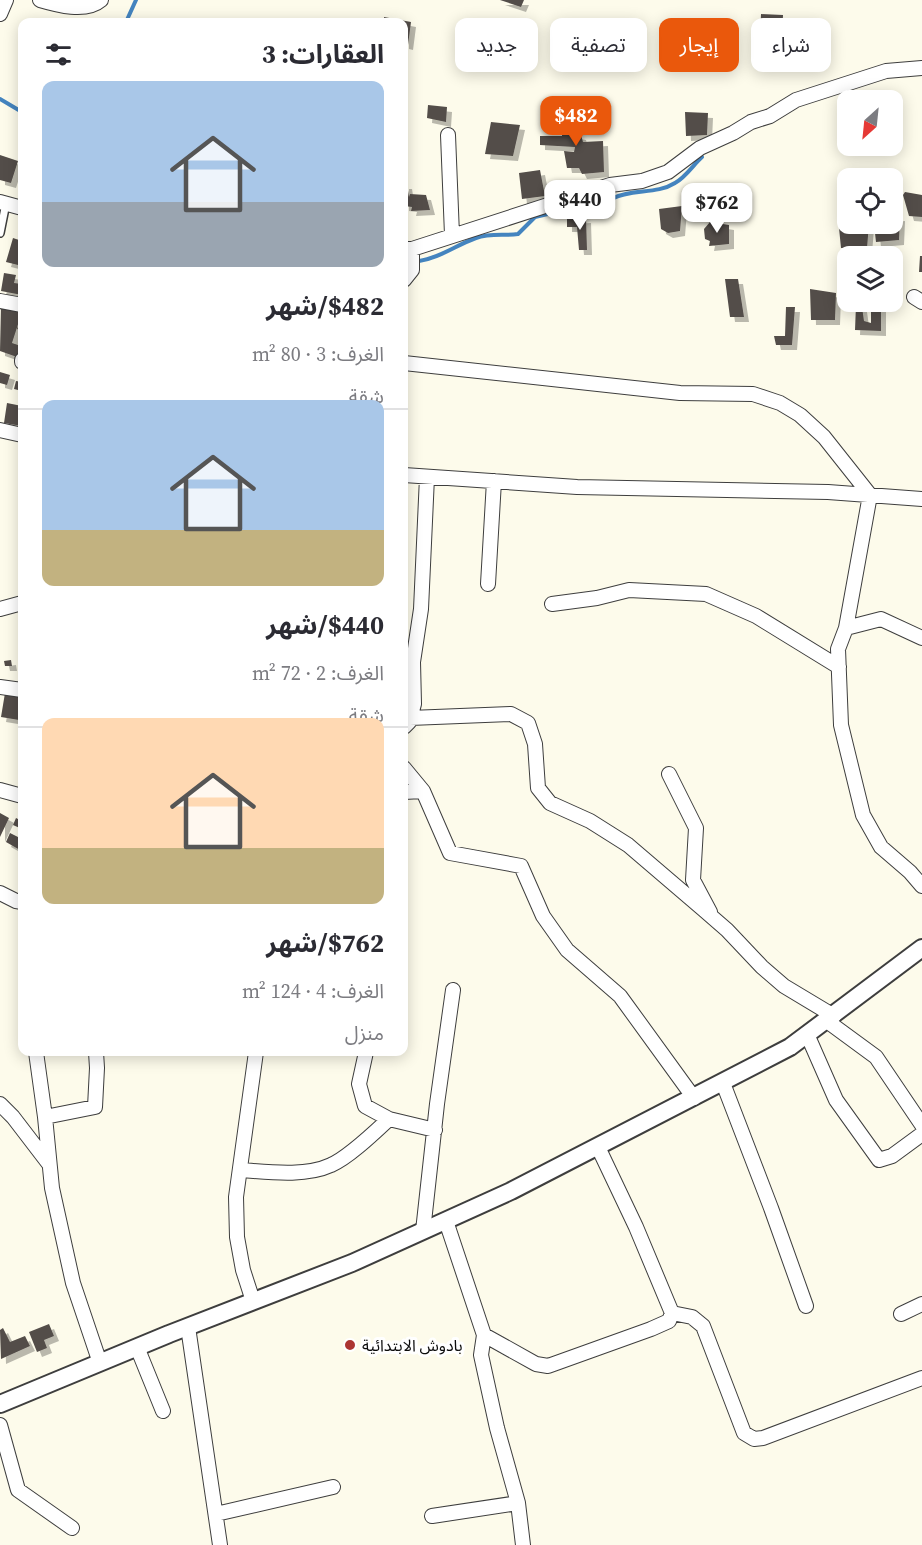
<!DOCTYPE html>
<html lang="ar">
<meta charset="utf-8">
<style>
body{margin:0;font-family:"Source Serif 4","Noto Sans Arabic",serif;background:#f2f2f3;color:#2b2b33;direction:rtl;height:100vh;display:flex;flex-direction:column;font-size:22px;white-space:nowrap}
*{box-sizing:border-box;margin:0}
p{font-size:20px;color:#7c7c81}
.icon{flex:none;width:33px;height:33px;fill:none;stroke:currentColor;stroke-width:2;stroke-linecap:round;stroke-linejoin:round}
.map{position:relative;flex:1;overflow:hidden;direction:ltr}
.panel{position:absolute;left:18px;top:18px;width:390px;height:1038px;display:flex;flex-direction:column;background:#fff;border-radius:12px;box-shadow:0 3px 15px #0003;direction:rtl}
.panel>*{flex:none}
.guide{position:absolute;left:426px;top:18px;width:405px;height:54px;direction:rtl;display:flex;gap:12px}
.needle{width:39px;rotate:207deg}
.buttons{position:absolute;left:837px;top:90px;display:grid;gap:12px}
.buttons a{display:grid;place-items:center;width:66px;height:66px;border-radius:12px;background:#fff;box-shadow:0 3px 15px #0003;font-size:30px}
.price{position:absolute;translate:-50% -51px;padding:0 14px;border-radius:12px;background:#fff;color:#222;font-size:20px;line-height:39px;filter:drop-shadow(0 2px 3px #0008)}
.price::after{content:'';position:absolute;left:50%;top:36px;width:18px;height:14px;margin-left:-9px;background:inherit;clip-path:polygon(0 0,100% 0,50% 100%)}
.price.selected{background:#ea580c;color:#fff}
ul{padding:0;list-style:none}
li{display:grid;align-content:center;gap:12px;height:318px;padding:0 24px}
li+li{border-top:2px solid #e1e1e2}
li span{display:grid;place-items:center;height:186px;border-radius:12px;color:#555}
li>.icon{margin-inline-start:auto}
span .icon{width:108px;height:108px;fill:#fffc;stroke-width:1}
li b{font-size:26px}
h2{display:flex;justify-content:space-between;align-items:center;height:72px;padding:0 24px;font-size:26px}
.tag{padding:0 21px;border-radius:12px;background:#fff;box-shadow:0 3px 15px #0003;font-size:21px;line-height:54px}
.tag.selected{background:#ea580c;color:#fff}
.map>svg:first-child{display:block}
</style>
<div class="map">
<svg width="922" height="1545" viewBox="0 0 922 1545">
<defs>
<filter id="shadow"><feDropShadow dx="5" dy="5" stdDeviation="0" flood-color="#0004"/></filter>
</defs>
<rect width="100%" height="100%" fill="#fdfbeb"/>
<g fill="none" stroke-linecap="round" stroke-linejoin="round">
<path stroke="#4484bf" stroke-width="4" d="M126,22L136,0
M0,99L22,112
M419,261C440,258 456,245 476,238C490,233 504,236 518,234L535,217L611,199C632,188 656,195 675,183C686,177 693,165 702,157"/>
</g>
<path fill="#534d49" filter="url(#shadow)" d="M500,0H524L521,7Z
M761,14L783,15L782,39L760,38Z
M384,17L411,22L408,45L404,44V22H384Z
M428,105L447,107L446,122L427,118Z
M685,112L708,113L707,135L686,136Z
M549,117L576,118L575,134L581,135L583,142L603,141L604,172L582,174L579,168H567L564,151L574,152L575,147L540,145V136H562V127H549Z
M491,122L520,125L513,156L485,154Z
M0,155L18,161L11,183L0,180Z
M540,170L545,196L522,199L519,173Z
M404,184H407L409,197L410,194L426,195L430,210L411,211L412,207L404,206Z
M905,192L922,195V217L909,216L903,195Z
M682,206L680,231L668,233L661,229L659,209Z
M900,216L899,240L876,242L874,224H892V217Z
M586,218L587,250H579L577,227H567V219Z
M838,218H848V224H869L867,248H841Z
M710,222L729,225V244L709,246L710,241L705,239L704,229Z
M13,238L22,241V266L6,262Z
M920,256H922V272H919Z
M4,273L16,275L14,283L22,284V295L1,291Z
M725,279H738L744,317H730Z
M810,289L836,293L835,320H811Z
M856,305L862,307L864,321L871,323V307L881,305V331L855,330Z
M1,306L22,312L12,343L21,346L17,357L0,351Z
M786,307H795L792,345H776L774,336H785Z
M22,315V331L17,329Z
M0,372L10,375L7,385L0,383Z
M16,381L22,382V391L14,389Z
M7,403L22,406V426L4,423Z
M11,660L12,666H5L4,661Z
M5,693L22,696L19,720L1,717Z
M0,813L9,818L0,837Z
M16,818L22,821V829L13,825Z
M10,833L22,839L20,850L6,842Z
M49,1324L54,1336L44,1340L47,1348L37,1352L29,1332Z
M3,1328L10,1342L25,1336L30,1346L1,1359L0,1330Z"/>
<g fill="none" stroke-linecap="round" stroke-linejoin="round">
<defs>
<path id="service" d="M0,233L6,203"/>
<path id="minor" d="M40,0C57,5 86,13 101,0
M0,14L6,0
M448,135L452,235
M0,202L22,208
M404,249H412L610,185L642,181L668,172L700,148L733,133L751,122L770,116L796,100L886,71L922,68
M404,280L412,270V249
M914,297L922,302
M0,301L22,305
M22,360V362
M404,363L680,393L753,394L780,403L800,415L824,437L870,495L846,628L838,649L841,725L863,815L881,847L910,872L922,886
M0,430L22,435
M404,475L577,487L828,492L922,499
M488,584L494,481
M552,604L597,598L629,590L706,594L756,616L839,667
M0,609L22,603
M846,628L881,619L922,638
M0,687L22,690
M410,718L511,714L528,723L535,744L538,788L550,803L590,821L628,845L704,910L727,930L762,967L784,986L834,1016
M404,727L409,722L414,704L413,662L421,609L427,477
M404,768L423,791L450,853L521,866L543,916L567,950L620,996L694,1098
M669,774L696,828L693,880L710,912
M0,790L22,796
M404,792L423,791
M0,893L16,901L22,902
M827,1021L876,1057L922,1125
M807,1034L836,1100L879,1160L892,1156L922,1134
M36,1052L45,1117L52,1188L73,1283L100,1363
M366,1052L359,1084L365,1106L389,1119L435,1130
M723,1083L771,1208L806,1306
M0,1104L13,1117L49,1164
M45,1117L95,1107L97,1068L96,1052
M240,1170C268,1172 305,1177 331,1165C348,1158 375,1132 389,1119
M446,1221L484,1335L481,1355L497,1428L518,1503L523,1545
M423,1231L437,1104L453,990
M253,1301L243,1270L237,1237L236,1197L256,1052
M672,1313L692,1317L703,1326L744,1433L754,1439L763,1438L922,1378
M901,1314L922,1304
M188,1327L220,1545
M484,1335L536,1364L548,1366L651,1329L669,1321L672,1313L636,1227L598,1147
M137,1347L163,1411
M0,1425L18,1490L72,1528
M216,1514L333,1487
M432,1516L518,1503"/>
<path id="tertiary" d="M0,1404L169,1334L352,1263L511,1191L790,1047L922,948"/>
</defs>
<use href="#service" stroke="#3e3e3e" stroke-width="10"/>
<use href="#minor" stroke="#3e3e3e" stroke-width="16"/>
<use href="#tertiary" stroke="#3e3e3e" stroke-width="20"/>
<use href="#service" stroke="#fff" stroke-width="7"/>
<use href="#minor" stroke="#fff" stroke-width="14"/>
<use href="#tertiary" stroke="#fff" stroke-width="16"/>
</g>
<circle fill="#ac3532" stroke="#fff" stroke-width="2" cx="350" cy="1345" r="6"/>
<g text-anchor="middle" stroke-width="6" stroke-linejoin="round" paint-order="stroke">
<g font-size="16" fill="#0b0b0b" stroke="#fff" text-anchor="start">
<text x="362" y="1351">بادوش الابتدائية</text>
</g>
</g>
</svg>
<div class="buttons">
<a><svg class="needle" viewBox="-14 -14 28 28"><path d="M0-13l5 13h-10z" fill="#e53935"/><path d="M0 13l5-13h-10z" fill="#7c7c81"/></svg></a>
<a><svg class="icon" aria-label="locate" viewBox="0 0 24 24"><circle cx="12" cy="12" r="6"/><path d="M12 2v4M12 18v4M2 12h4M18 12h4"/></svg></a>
<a><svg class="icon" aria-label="layers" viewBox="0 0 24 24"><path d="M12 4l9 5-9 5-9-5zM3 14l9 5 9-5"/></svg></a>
</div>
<b class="price selected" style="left:576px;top:147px">$482</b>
<b class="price" style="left:580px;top:231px">$440</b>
<b class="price" style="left:717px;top:234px">$762</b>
<div class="guide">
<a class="tag">شراء</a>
<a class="tag selected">إيجار</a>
<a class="tag">تصفية</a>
<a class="tag">جديد</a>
</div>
<section class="panel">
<h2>العقارات: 3<svg class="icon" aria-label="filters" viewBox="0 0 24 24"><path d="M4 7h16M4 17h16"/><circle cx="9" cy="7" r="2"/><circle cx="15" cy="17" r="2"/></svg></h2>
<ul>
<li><span style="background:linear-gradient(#a9c7e8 65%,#9aa5b1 0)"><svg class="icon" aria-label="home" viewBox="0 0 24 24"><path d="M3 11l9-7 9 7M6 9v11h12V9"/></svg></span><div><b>$482/شهر</b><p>الغرف: 3 · 80 m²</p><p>شقة</p></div></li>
<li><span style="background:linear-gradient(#a9c7e8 70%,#c2b280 0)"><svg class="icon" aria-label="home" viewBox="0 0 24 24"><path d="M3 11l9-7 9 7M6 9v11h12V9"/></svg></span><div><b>$440/شهر</b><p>الغرف: 2 · 72 m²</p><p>شقة</p></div></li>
<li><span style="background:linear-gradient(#ffd9b3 70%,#c2b280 0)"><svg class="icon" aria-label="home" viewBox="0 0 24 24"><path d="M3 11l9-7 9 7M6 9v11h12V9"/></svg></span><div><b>$762/شهر</b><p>الغرف: 4 · 124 m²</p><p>منزل</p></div></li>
</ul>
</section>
</div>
